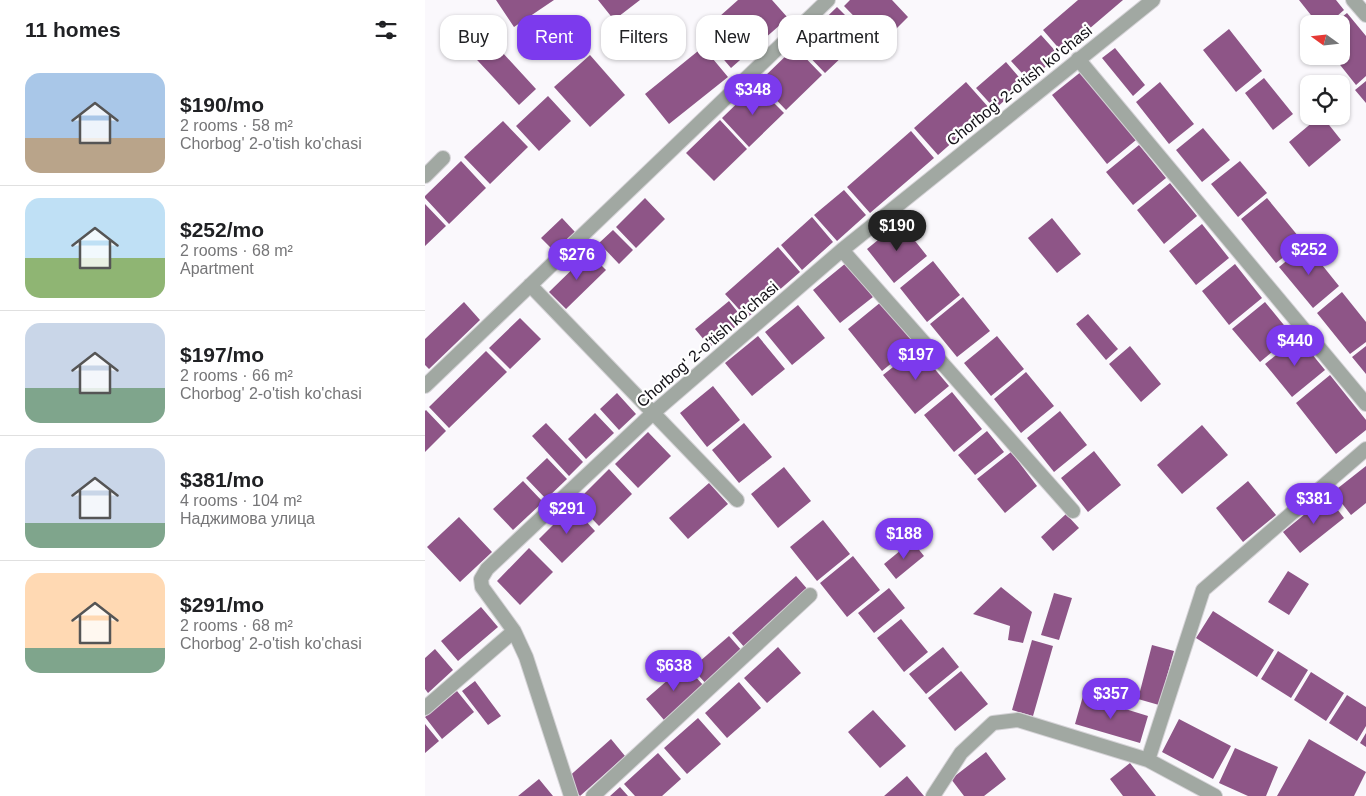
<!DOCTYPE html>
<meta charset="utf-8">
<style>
body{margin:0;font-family:Arial,sans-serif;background:#f6f6f6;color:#202124;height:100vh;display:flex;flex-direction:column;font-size:19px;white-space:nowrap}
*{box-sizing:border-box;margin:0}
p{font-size:16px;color:#757577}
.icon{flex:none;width:28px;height:28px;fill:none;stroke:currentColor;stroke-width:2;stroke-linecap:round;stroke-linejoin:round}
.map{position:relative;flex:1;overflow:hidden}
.side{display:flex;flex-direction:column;background:#fff;width:425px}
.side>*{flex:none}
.banner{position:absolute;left:15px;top:15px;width:475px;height:45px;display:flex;gap:10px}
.needle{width:32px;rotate:285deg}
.tools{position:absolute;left:875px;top:15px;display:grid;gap:10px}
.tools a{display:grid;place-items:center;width:50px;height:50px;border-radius:10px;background:#fff;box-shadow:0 1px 4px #0004;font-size:25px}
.price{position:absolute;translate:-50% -42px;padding:0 11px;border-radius:18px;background:#7c3aed;color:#fff;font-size:16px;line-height:32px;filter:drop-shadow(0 1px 2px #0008)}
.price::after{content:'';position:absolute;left:50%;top:30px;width:15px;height:11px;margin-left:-8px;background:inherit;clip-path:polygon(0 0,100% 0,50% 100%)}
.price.active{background:#222;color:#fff}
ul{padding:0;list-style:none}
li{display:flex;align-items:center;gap:15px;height:125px;padding:0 25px}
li+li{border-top:1px solid #e0e0e0}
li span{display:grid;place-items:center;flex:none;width:140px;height:100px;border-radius:15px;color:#555}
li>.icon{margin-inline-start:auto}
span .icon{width:60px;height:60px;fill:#fffc;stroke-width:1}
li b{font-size:21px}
h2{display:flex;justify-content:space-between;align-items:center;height:60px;padding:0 25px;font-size:21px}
.pill{padding:0 18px;border-radius:15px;background:#fff;box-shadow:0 1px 4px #0004;font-size:18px;line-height:45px}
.pill.active{background:#7c3aed;color:#fff}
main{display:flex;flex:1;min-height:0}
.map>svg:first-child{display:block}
</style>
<main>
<section class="side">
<h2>11 homes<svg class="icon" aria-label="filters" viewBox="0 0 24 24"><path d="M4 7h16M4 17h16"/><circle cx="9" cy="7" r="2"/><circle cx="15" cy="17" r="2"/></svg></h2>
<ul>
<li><span style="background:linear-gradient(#a9c7e8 65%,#b9a48a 0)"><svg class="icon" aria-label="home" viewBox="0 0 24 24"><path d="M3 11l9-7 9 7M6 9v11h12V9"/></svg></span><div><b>$190/mo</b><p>2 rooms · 58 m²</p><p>Chorbog' 2-o'tish ko'chasi</p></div></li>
<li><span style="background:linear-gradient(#bfe0f5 60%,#8fb573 0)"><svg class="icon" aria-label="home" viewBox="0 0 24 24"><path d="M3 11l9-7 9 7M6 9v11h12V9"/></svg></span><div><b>$252/mo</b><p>2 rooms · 68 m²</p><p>Apartment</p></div></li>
<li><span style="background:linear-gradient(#c9d6e8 65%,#7fa58c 0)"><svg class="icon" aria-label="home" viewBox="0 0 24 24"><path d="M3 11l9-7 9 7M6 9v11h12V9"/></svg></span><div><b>$197/mo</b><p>2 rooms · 66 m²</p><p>Chorbog' 2-o'tish ko'chasi</p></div></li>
<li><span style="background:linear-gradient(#c9d6e8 75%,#7fa58c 0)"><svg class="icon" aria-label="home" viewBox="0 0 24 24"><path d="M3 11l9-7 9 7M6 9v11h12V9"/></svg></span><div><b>$381/mo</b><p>4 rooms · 104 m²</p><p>Наджимова улица</p></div></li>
<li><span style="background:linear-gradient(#ffd9b3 75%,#7fa58c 0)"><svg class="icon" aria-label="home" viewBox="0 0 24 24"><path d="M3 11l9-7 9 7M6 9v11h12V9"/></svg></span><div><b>$291/mo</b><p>2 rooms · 68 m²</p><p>Chorbog' 2-o'tish ko'chasi</p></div></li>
</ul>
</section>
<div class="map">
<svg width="941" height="796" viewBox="0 0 941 796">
<rect width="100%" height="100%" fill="#faf8fc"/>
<path fill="#8e5587" d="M71,0H129L89,27Z
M173,0H215L189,20Z
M313,0H347L363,18L306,68L276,33Z
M425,0H467L483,17L456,44L419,6Z
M653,0H698L637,52L618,30Z
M874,0H911L919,10L903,24H893Z
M412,7L440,35L400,73L373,45Z
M922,13L941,36V76L931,85L908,56H916V24H908Z
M43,15L111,89L94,105L25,31Z
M804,29L837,71L811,92L778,50Z
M616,35L634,55L604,81L586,61Z
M278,47L303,77L244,124L220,94Z
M370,47L397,75L361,110L334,82Z
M690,48L720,85L708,96L677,58Z
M165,55L200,95L165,127L129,87Z
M581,62L599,83L570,109L551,88Z
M657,71L711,140L682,164L627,95Z
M839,78L868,114L848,130L820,93Z
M941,81V103L930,90Z
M541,82L565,109L513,155L489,128Z
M735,82L769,124L744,144L711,102Z
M331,85L359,113L324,147L297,118Z
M123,96L146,121L114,151L91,126Z
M895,116H897L916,140L884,167L864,142Z
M295,120L322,149L289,181L261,153Z
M78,121L103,147L65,184L39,157Z
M778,128L805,160L777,182L751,150Z
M486,131L509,158L445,213L422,187Z
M714,145L741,178L708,205L681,172Z
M36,161L61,188L24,224L0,198V196Z
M815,161L842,193L813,217L786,184Z
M745,183L772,216L739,244L712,210Z
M419,190L441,215L412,241L389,215Z
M220,198L240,219L211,248L191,227Z
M842,198L878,242L851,263L816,219Z
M0,204L21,226L0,246Z
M387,217L408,242L377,270L356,245Z
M137,218L150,232L129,251L116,238Z
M627,218L656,254L632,273L603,238Z
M475,222L502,256L469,283L442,249Z
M777,224L804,258L771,285L744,251Z
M188,230L208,250L194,264L174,243Z
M881,245L914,286L888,308L854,267Z
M353,247L375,272L322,318L300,294Z
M164,253L181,270L141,309L124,292Z
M508,261L535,295L502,322L475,288Z
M421,263L448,297L415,323L388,290Z
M810,264L837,298L804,325L777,291Z
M917,292L941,322V342L925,354L892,313Z
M538,297L565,331L532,357L505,324Z
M304,301L319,320L285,347L270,329Z
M39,302L55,320L4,369L0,365V339Z
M456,302L490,344L457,371L423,329Z
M840,302L867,335L835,362L807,329Z
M373,305L400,338L367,365L340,332Z
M663,314L693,349L681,360L651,324Z
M95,318L116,339L85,369L64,348Z
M333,336L360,369L327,396L300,363Z
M572,336L599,369L566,396L539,363Z
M873,337L900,370L867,397L840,364Z
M705,346L736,384L716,402L684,364Z
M941,346V374L927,357Z
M492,348L524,386L490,414L458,375Z
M61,351L82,372L24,428L4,407Z
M601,372L629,406L596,433L569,399Z
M905,375L941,420V430L911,454L871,403Z
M288,386L315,420L282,447L255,413Z
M527,392L557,429L529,452L499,415Z
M192,393L211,414L194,430L175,409Z
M1,410L21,431L0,452V411Z
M635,411L662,445L629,472L602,438Z
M170,413L189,433L161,459L143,439Z
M121,423L158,462L144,476L107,436Z
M319,423L347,457L314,483L287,450Z
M777,425L803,455L757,494L732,465Z
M562,431L579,452L550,475L533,455Z
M223,432L246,456L213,488L190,464Z
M669,451L696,485L663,512L636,478Z
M586,452L612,486L580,513L552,479Z
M122,458L142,479L121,499L101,478Z
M941,466V503L926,515L908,492Z
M359,467L386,501L353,528L326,494Z
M184,469L207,494L174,526L151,502Z
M98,481L118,502L88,530L68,509Z
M823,481L851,515L818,542L791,508Z
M284,483L303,504L263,539L244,518Z
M902,496L919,518L875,553L858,532Z
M147,506L170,531L137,563L114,539Z
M641,514L654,528L628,551L616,537Z
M34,517L67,552L35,582L2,547Z
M398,520L425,554L392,581L365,547Z
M487,541L499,556L471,579L459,564Z
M104,548L128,572L95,605L72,581Z
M428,556L455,590L422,617L395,583Z
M863,571L884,584L864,615L843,602Z
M371,576L384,591L320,648L307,633Z
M576,587L607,612L598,643L583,640L585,626L548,614Z
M464,588L480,608L449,633L433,613Z
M629,593L647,598L634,640L616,635Z
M56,607L73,627L33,661L16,641Z
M788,611L849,650L832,677L771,638Z
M476,619L503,652L479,672L452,638Z
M304,636L318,652L282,685L267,668Z
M607,640L628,646L608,716L587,710Z
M727,645L749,651L734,705L713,699Z
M353,647L376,673L342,703L319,678Z
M518,647L534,667L501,694L484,674Z
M10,649L28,670L3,693L0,689V658Z
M853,651L883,670L866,698L836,679Z
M260,665L278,685L239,720L221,699Z
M536,671L563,704L530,731L503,698Z
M886,672L919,693L901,721L869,700Z
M50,681L76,716L63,725L37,691Z
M314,682L336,708L302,738L280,713Z
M32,691L49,712L17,739L0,717Z
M922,695L941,707V726L932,741L904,723Z
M658,696L723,716L715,743L650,724Z
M448,710L481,746L455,768L423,732Z
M273,718L296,744L262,774L239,748Z
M754,719L806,746L788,779L737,752Z
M0,724L14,741L0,753Z
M941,733V747L935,743Z
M186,739L200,756L155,796L140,780Z
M884,739L941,772L929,796H852Z
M810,748L853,767L841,796H823L794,783Z
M561,752L581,779L559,796H539L526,779Z
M233,753L256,779L237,796H210L199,784Z
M705,763L731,796H698L685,779Z
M482,776L499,796H459Z
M114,779L128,796H93Z
M195,787L203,796H185Z"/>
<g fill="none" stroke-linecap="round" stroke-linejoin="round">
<defs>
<path id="minor" d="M928,0L941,15
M653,59L941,404
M0,176L18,158
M417,250L648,511
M105,285L312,500
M0,386L403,0
M0,708L89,631
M723,760L790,796
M146,796L101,657L89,631L57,587L56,579L62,569L228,413L417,250L728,0
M168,796L385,595
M508,796L536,753L568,723L593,720L723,760L778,590L941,449"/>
</defs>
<use href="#minor" stroke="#d5d3d7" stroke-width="16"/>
<use href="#minor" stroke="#a1a8a2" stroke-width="14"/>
</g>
<g text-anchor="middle" stroke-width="4.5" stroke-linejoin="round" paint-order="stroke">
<g font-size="16" fill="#131117" stroke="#fff">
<text transform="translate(594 85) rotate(-39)" y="6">Chorbog' 2-o'tish ko'chasi</text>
<text transform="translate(282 344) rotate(-41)" y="6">Chorbog' 2-o'tish ko'chasi</text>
</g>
</g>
</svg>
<div class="tools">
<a><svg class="needle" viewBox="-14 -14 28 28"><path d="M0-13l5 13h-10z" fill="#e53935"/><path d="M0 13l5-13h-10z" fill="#757577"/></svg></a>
<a><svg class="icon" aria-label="locate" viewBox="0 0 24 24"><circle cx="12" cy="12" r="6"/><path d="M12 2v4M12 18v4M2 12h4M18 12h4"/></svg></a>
</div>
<b class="price" style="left:328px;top:116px">$348</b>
<b class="price active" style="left:472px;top:252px">$190</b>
<b class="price" style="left:884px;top:276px">$252</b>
<b class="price" style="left:152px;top:281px">$276</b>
<b class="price" style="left:870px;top:367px">$440</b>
<b class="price" style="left:491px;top:381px">$197</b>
<b class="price" style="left:889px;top:525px">$381</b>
<b class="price" style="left:142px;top:535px">$291</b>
<b class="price" style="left:479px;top:560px">$188</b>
<b class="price" style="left:249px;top:692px">$638</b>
<b class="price" style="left:686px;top:720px">$357</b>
<div class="banner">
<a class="pill">Buy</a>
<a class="pill active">Rent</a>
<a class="pill">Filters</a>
<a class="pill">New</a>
<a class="pill">Apartment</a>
</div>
</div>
</main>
